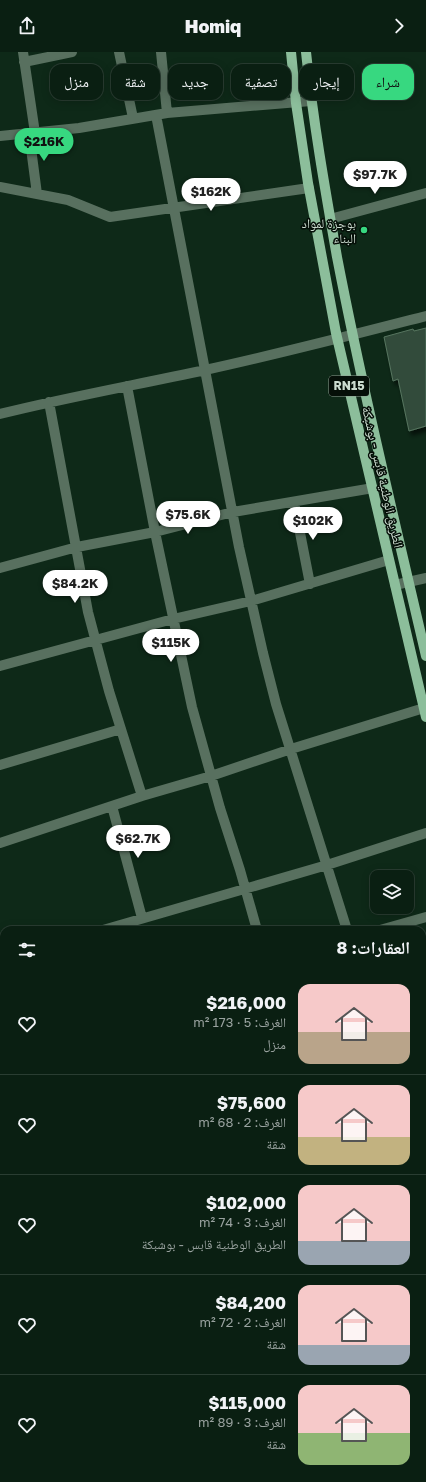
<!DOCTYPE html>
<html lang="ar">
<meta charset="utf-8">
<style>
body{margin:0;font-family:"Golos Text","Noto Naskh Arabic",sans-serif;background:#13271b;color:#f1f3f6;direction:rtl;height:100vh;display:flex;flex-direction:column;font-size:15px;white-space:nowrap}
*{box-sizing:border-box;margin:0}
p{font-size:13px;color:#99a29f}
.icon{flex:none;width:22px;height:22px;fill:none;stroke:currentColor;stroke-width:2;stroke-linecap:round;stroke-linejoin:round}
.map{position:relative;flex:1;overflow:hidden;direction:ltr}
.panel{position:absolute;left:0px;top:874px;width:426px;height:556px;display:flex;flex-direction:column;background:#0a1f12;border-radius:12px 12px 0 0;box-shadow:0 2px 10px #0003,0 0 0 1px #2a3d32;direction:rtl}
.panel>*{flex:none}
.banner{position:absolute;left:12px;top:12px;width:402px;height:36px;direction:rtl;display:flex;gap:8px}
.controls{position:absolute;left:370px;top:818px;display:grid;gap:8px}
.controls a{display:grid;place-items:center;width:44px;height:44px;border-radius:8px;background:#0a1f12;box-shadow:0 2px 10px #0003,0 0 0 1px #2a3d32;font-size:20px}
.price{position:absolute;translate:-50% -34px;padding:0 9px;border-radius:14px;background:#fff;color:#222;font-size:13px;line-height:26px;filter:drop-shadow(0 1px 2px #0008)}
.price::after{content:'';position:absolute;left:50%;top:24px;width:12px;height:9px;margin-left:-6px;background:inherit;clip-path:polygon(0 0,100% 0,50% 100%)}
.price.selected{background:#37d880;color:#111}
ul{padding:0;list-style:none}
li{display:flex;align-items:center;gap:12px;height:100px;padding:0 16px}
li+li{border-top:1px solid #2a3d32}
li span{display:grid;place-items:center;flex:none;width:112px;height:80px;border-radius:12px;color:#555}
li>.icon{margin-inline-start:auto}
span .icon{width:48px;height:48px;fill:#fffc;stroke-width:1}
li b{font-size:17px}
h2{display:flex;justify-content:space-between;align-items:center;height:48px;padding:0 16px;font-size:17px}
.tag{padding:0 14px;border-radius:12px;background:#0a1f12;box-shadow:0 2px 10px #0003,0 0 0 1px #2a3d32;font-size:14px;line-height:36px}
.tag.selected{background:#37d880;color:#111}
header{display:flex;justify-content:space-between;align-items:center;height:52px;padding:0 16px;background:#0a1f12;font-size:18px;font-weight:800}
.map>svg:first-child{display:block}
</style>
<header><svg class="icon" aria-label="forward" viewBox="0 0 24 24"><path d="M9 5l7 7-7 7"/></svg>Homiq<svg class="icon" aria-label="share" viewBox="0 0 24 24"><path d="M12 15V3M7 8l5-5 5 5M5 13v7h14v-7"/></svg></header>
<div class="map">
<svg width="426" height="1430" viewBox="0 0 426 1430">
<defs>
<filter id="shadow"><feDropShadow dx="2.5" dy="4.5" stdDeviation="2" flood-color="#0009"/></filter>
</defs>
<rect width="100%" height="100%" fill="#0e2918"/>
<path fill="#314c3a" stroke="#577560" filter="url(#shadow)" d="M426,276V374L409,379L398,327L393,329L384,285L413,277L414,279Z"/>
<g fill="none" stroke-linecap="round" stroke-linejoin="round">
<path stroke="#58705f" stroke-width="10" d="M23,0L35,81
M119,0L133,66
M161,0L167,61
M24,10L72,0
M156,63L239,495L263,601L276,652L347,878
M29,81L37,142
M0,84L79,76L167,61L311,49
M0,135L68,148L110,165L309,136
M330,167L426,141
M127,334L155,480L192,655L220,756L240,818L257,878
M49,350L88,560L109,639L142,744
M0,362C68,345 136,333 205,318C279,302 352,283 426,264
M294,450L310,532
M0,516L77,495L155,480L233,460L373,436
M395,533L426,526
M0,614L173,567L251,549L389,508
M0,713L121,677
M112,754L142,866
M0,791L142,744L211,724L291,697L424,656
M103,878L327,813L426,781
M380,878L426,865
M0,908L4,907
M422,985L426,984
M0,991L4,990
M0,1061L4,1072
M422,1082L426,1081
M0,1210L4,1209
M422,1228L426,1226
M0,1295L4,1294
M422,1325L426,1323
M422,1417L426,1416
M155,1426L157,1430
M316,1426L318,1430
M12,1430L19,1426
M110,1430L117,1426
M206,1430L212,1426
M386,1430L397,1426"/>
<path stroke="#8cbe9b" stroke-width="10" d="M291,0L296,51L308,131L336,281L426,665
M306,0C313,69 325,137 337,205C363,339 395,471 426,604"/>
</g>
<circle fill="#37d880" stroke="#050f08" stroke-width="1.5" cx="364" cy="178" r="4"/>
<g text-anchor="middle" stroke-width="3" stroke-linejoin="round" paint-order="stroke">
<rect fill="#050f08" stroke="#909e93" stroke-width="1" x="329" y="324" width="40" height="20" rx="3"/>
<g font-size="12" font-weight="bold" fill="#cbdbcf">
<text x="349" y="338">RN15</text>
</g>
<g font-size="13" fill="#cbdbcf" stroke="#050f08" text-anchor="end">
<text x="356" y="176">بوجزة لمواد<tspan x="356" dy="15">البناء</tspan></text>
</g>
<g font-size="13" fill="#cbdbcf" stroke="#050f08">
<text transform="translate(383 425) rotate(77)" y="5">الطريق الوطنية قابس - بوشبكة</text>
</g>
</g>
</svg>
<div class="controls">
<a><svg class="icon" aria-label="layers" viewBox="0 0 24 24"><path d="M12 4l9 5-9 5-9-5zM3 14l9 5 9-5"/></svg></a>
</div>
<b class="price selected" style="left:44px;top:110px">$216K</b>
<b class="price" style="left:375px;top:143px">$97.7K</b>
<b class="price" style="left:211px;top:160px">$162K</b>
<b class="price" style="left:188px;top:483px">$75.6K</b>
<b class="price" style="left:313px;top:489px">$102K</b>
<b class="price" style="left:75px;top:552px">$84.2K</b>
<b class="price" style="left:171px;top:611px">$115K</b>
<b class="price" style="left:138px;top:807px">$62.7K</b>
<div class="banner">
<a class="tag selected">شراء</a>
<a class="tag">إيجار</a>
<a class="tag">تصفية</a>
<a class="tag">جديد</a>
<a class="tag">شقة</a>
<a class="tag">منزل</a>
</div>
<section class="panel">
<h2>العقارات: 8<svg class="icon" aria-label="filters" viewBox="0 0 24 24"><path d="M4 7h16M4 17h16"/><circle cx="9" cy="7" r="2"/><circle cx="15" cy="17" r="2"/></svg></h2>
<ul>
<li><span style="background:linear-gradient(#f6c9c9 60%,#b9a48a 0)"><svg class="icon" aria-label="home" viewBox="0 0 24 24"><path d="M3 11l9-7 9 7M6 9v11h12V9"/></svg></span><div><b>$216,000</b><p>الغرف: 5 · 173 m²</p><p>منزل</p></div><svg class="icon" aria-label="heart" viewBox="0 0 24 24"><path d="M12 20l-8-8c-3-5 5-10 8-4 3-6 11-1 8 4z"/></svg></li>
<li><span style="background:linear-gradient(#f6c9c9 65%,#c2b280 0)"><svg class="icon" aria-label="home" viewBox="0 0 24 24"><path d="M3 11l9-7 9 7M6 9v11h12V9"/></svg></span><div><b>$75,600</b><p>الغرف: 2 · 68 m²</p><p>شقة</p></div><svg class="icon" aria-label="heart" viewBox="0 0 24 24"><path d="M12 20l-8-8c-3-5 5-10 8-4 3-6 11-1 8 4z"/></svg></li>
<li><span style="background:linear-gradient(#f6c9c9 70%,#9aa5b1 0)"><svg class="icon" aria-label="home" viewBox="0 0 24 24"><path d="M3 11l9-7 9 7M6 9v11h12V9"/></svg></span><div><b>$102,000</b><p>الغرف: 3 · 74 m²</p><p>الطريق الوطنية قابس - بوشبكة</p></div><svg class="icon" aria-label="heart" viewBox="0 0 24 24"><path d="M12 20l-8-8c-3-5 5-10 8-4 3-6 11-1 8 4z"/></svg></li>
<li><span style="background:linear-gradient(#f6c9c9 75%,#9aa5b1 0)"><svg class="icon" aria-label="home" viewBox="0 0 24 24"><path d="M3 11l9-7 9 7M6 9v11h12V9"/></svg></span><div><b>$84,200</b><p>الغرف: 2 · 72 m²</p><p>شقة</p></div><svg class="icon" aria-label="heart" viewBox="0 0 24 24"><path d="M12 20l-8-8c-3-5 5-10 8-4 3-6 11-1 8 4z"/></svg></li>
<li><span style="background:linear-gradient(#f6c9c9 60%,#8fb573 0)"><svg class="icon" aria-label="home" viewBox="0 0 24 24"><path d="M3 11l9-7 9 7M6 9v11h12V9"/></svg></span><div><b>$115,000</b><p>الغرف: 3 · 89 m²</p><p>شقة</p></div><svg class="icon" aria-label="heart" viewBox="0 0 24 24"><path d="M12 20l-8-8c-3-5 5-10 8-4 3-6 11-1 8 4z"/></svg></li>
</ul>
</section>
</div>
